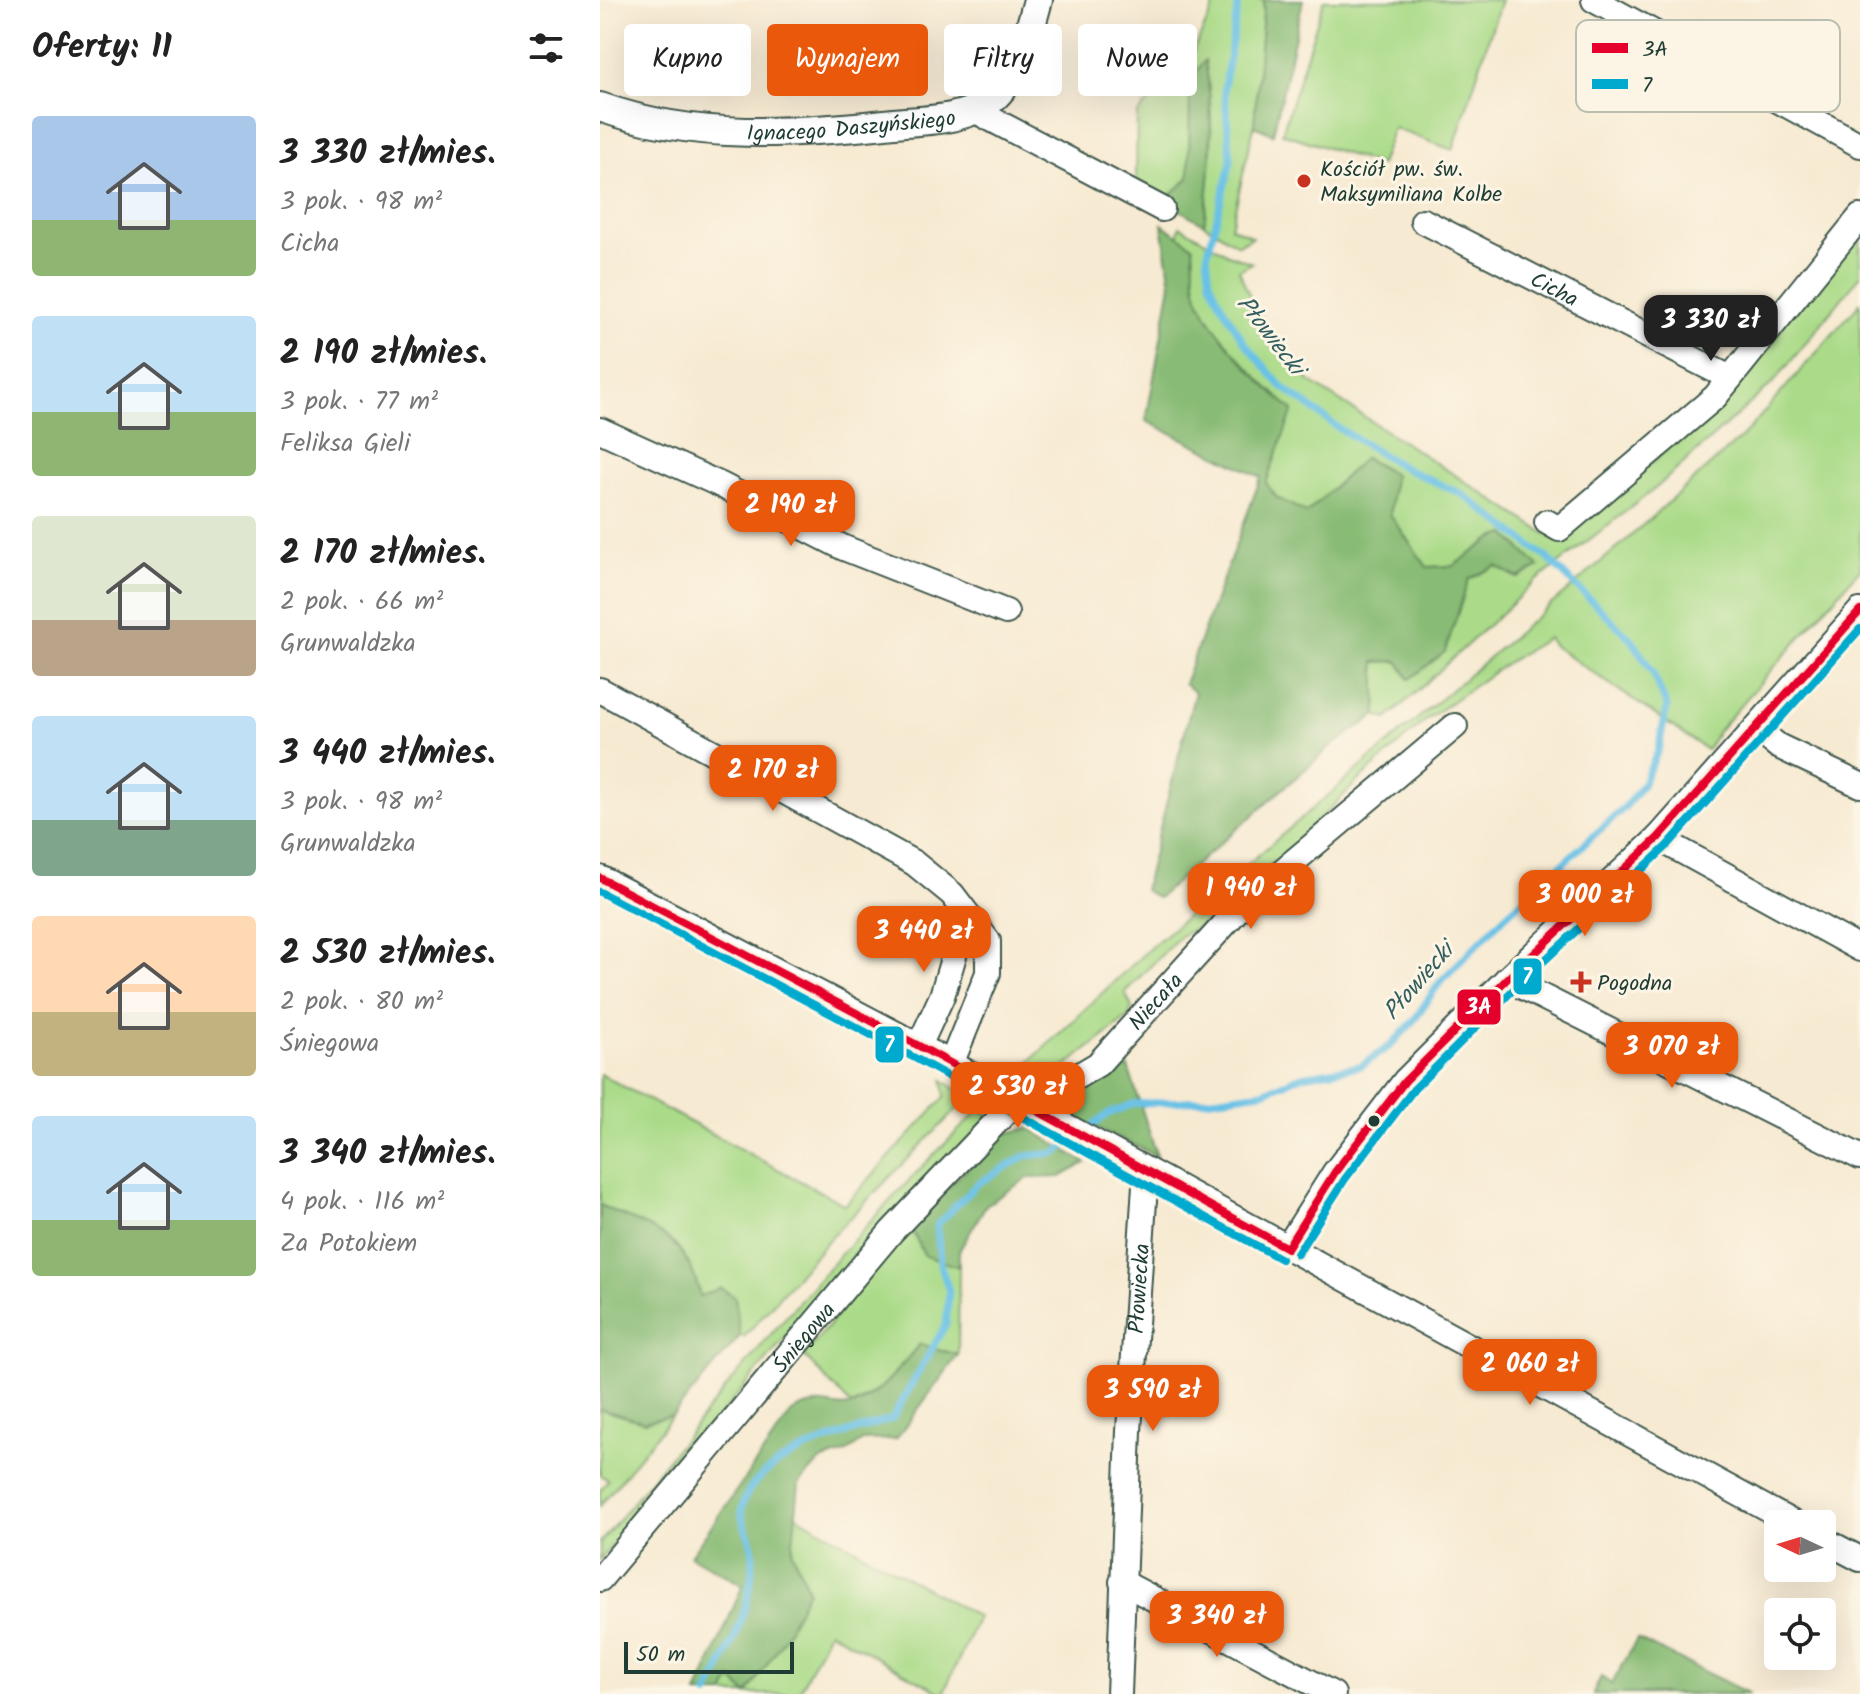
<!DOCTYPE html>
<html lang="pl">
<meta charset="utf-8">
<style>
body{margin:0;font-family:Kalam,sans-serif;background:#f6f6f6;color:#222;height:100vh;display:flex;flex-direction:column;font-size:30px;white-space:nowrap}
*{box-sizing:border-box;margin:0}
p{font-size:26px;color:#767676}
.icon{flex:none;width:44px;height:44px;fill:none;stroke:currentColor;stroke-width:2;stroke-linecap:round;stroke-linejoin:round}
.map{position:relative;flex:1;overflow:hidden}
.details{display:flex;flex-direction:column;background:#fff;width:600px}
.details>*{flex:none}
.hud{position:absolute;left:24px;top:24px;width:760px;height:72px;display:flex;gap:16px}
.needle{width:52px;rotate:274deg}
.fabs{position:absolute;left:1164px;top:1510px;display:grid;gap:16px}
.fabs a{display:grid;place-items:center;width:72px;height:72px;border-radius:8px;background:#fff;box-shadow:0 8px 32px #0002;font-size:40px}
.scale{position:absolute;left:24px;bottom:20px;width:170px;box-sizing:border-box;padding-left:8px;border:4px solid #1f3d34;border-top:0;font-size:22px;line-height:28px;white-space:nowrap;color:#1f3d34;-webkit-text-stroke:6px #fcf5e5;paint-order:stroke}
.price{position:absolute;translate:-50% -68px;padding:0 18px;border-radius:16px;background:#ea580c;color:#fff;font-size:26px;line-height:52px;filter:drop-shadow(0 2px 4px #0008)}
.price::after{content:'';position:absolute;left:50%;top:48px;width:24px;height:18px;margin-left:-12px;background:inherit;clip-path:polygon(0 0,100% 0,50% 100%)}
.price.current{background:#222;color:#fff}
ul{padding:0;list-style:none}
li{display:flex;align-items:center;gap:24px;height:200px;padding:0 32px}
li span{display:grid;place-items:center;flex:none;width:224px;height:160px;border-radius:8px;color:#555}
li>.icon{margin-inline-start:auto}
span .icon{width:96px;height:96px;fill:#fffc;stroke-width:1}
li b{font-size:34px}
h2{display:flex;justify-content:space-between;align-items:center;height:96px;padding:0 32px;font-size:34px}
.chip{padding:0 28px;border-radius:8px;background:#fff;box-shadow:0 8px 32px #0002;font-size:28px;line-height:72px}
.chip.current{background:#ea580c;color:#fff}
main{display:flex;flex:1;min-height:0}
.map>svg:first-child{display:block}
</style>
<main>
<section class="details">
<h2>Oferty: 11<svg class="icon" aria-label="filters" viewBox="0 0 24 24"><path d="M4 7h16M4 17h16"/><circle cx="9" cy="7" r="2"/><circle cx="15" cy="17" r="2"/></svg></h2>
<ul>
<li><span style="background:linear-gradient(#a9c7e8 65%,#8fb573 0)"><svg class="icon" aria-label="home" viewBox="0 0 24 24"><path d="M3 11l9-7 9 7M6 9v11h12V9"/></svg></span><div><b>3 330 zł/mies.</b><p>3 pok. · 98 m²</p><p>Cicha</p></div></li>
<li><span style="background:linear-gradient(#bfe0f5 60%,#8fb573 0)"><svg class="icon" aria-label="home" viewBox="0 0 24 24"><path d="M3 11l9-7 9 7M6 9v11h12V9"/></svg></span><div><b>2 190 zł/mies.</b><p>3 pok. · 77 m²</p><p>Feliksa Gieli</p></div></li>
<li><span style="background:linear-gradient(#dfe7d0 65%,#b9a48a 0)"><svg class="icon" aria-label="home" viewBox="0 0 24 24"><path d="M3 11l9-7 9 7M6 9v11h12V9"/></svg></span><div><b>2 170 zł/mies.</b><p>2 pok. · 66 m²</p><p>Grunwaldzka</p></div></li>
<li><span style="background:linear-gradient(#bfe0f5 65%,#7fa58c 0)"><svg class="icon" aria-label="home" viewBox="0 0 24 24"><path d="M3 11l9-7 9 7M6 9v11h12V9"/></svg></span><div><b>3 440 zł/mies.</b><p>3 pok. · 98 m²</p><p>Grunwaldzka</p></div></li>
<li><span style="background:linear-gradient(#ffd9b3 60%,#c2b280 0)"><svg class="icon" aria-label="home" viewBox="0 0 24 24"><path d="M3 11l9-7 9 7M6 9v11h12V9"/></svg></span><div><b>2 530 zł/mies.</b><p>2 pok. · 80 m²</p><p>Śniegowa</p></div></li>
<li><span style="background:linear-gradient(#bfe0f5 65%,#8fb573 0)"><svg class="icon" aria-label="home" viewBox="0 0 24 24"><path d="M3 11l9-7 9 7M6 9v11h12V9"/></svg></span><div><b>3 340 zł/mies.</b><p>4 pok. · 116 m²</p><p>Za Potokiem</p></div></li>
</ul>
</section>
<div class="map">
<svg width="1260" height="1694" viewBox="0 0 1260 1694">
<rect width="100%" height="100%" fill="#fcf5e5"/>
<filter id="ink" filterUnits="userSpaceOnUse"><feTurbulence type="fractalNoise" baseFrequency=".0125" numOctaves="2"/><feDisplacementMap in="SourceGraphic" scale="16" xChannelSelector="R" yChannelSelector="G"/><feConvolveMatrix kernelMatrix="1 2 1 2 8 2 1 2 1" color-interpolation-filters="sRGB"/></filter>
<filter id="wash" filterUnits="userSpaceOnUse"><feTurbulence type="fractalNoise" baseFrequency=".006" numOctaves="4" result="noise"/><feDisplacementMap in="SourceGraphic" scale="32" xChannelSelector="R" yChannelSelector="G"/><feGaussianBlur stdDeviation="1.8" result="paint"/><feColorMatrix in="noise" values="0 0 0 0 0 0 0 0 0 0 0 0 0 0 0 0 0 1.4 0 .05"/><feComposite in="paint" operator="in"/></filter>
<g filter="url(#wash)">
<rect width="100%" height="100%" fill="#f7ead2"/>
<path fill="#abdb89" stroke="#658c5e" stroke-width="2" d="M617,0H664L654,126L631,227L653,237L638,245L604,224C612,168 615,117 605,61L590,81L589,178L564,201L536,180L537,115L592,54Z
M724,0H901L853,150L793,128L780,165L682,133Z
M580,226L628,254L652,263L639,270C654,313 679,347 709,381L957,541L1094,427L1260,231V276L1174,382L1057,487L935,582L787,719L777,715L775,662L798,661L809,679L859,602L869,579L896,566L918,578L939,567L893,538L853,566L827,567L790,515L794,474L765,458L707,513L677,498L666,483L692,410C663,386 610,332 598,296C593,282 594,262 593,246L578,235Z
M1260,303V569L1118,731L1107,750L954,646L948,638L905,664L826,720L758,781L642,895L607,923L580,936L525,992L532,1008L528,1017L460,1071L422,1091L409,1081L551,947L1024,542L1144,435Z
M0,1074L245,1205L345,1097L343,1080L368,1098L230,1238L144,1337L140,1336L135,1297H100C88,1234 51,1230 0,1205Z
M379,1105L390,1117L195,1326L0,1560V1543C119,1395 239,1246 375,1114Z
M309,1225L325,1256L359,1267L358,1355L320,1344L282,1387L252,1406L204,1356Z
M0,1409L44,1422L73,1415L0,1506V1490L8,1480L0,1475Z
M195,1515L378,1617L343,1694L229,1631L198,1694H124L131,1679L147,1694L208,1590L192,1552Z"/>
<path fill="#88bb75" stroke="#547c54" stroke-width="2" d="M664,0H703L673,134L654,126Z
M605,60C614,116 612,168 604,224L564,201L589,178L590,81Z
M562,224L593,246C594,262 593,281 598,296C610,332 663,386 693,410L666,483L677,498L707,513L764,458L794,474L790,515L827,567L853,566L893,538L906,534L939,567L918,578L896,566L869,579L845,652L810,679L798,661L775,662L777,715L733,745L558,898L544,890L595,692L584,684L661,477L546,421L571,284Z
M522,1048L557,1156L446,1104Z
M429,1128L486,1163L460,1177L428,1178L386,1205L359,1251V1267L325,1256L309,1225L403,1134Z
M0,1205C53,1231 86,1233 100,1296L121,1288L135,1297L140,1336L73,1415L44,1422L0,1409Z
M320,1344L358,1355L296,1439L264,1440L245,1453L220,1461L199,1484L192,1552L208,1590L182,1642L147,1694L131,1679L124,1694H97L143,1585L90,1556L192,1412C224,1394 232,1412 254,1405C281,1395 301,1365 320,1344Z
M1037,1639L1150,1694H993L1001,1677L1012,1684Z"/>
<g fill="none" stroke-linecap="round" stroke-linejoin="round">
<path stroke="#69c1e6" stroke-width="7" d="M486,1131L508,1114L533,1104L605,1100L663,1092L702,1076L761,1066L790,1046L812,1023L840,982L904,917L1025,807L1042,785L1058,751L1067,707L1053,673L1032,640L946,557L862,494L806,469L740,429L681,386L644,342L622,306L610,281L607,256L631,161L624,88L639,0
M108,1694C130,1650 153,1605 153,1554C153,1539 139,1521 142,1507C154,1455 248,1434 292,1419L346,1324L349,1291L340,1263L337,1225L377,1184L425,1156L456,1153L476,1138"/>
</g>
</g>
<g filter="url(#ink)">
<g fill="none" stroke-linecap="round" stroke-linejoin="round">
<defs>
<g id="minor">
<path d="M994,0L1260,145"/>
<path d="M374,110L562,209"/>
<path id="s1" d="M823,221L1130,378"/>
<path d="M0,430L121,485L244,548L406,612"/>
<path d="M947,522L959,529L1115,397L1260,217"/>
<path d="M0,690L314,863L352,894L388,941V973L351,1064"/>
<path d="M1157,729L1178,746L1260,785"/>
<path d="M1058,838L1260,949"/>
<path d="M0,878L319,1046L1195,1524"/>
<path d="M907,979L1260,1157"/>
<path d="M319,1046L342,996L366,915"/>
<path id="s2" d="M431,1109L456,1089L498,1064L642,905L855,726"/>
<path d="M687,1248L735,1172L805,1081L907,979L1058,838L1260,611"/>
<path d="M1222,1539L1260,1559"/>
<path id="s3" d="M0,1579L292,1231L402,1116L412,1099"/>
<path d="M522,1582L733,1694"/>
<path id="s4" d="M519,1694L529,1431L546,1170"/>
</g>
<g id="tertiary">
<path id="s5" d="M0,107C96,141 196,134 294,123C327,120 367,121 393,98C419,74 429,33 438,0"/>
</g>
</defs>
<use href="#minor" stroke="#3f574c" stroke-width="28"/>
<use href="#tertiary" stroke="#3f574c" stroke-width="32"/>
<use href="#minor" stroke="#fff" stroke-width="24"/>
<use href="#tertiary" stroke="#fff" stroke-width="28"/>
<defs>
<path id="bus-1" d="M0,878L319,1046L687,1248
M687,1248L735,1172L805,1081L907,979L1058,838L1260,611"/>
<path id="bus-2" d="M0,892L313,1057L681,1259
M697,1254L745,1179L814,1089L915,988L1067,846L1260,629"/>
</defs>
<use href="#bus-1" stroke="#fcf5e5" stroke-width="14"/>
<use href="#bus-2" stroke="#fcf5e5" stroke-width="14"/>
<use href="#bus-1" stroke="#e4002b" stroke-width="8"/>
<use href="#bus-2" stroke="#00a9ce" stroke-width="8"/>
</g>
</g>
<g fill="#c8321e" stroke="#fcf5e5" stroke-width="3">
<circle cx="704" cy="181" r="8"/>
<path d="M977 970h8v8h8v8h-8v8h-8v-8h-8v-8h8z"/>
</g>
<circle fill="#1f3d34" stroke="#fcf5e5" stroke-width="3" cx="774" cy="1121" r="7"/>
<g text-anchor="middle" stroke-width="6" stroke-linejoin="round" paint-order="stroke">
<g font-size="22" fill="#1f3d34" stroke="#fcf5e5">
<text dy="8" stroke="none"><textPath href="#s5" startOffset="254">Ignacego Daszyńskiego</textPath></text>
<text dy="8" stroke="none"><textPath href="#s1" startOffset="148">Cicha</textPath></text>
<text dy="8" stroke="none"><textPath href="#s2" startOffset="166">Niecała</textPath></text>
<text dy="8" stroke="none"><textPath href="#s4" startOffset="406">Płowiecka</textPath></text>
<text dy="8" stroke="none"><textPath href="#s3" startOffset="316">Śniegowa</textPath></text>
</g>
<g font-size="22" fill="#1f3d34" stroke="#fcf5e5" text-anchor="start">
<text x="720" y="176">Kościół pw. św.<tspan x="720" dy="25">Maksymiliana Kolbe</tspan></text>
<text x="997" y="990">Pogodna</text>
</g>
<g font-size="24" font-style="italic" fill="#325e60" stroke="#fcf5e5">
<text transform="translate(671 335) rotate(52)" y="8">Płowiecki</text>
<text transform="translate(818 981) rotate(-49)" y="8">Płowiecki</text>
</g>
</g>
<rect x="976" y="20" width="264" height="92" rx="12" fill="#fcf5e5" stroke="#babeb0" stroke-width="2"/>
<rect x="992" y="43" width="36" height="10" fill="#e4002b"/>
<rect x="992" y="79" width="36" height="10" fill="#00a9ce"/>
<g font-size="22" fill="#1f3d34">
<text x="1042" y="56">3A</text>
<text x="1042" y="92">7</text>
</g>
<g stroke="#fcf5e5" stroke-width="3">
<rect x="912" y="957" width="31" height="39" rx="8" fill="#00a9ce"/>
<rect x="856" y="988" width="46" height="38" rx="8" fill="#e4002b"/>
<rect x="274" y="1025" width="31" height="39" rx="8" fill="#00a9ce"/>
</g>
<g font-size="22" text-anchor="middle" font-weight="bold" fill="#fff">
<text x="927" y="984">7</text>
<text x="879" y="1014">3A</text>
<text x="289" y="1052">7</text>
</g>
</svg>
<div class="fabs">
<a><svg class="needle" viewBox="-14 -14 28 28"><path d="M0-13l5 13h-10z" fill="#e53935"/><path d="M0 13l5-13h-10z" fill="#767676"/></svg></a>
<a><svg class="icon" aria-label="locate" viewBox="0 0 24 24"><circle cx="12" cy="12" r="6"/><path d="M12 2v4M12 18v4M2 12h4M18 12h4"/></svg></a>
</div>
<div class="scale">50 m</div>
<b class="price current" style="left:1111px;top:363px">3 330 zł</b>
<b class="price" style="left:191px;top:548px">2 190 zł</b>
<b class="price" style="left:173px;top:813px">2 170 zł</b>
<b class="price" style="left:651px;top:931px">1 940 zł</b>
<b class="price" style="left:985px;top:938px">3 000 zł</b>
<b class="price" style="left:324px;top:974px">3 440 zł</b>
<b class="price" style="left:1072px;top:1090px">3 070 zł</b>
<b class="price" style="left:418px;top:1130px">2 530 zł</b>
<b class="price" style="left:930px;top:1407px">2 060 zł</b>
<b class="price" style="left:553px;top:1433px">3 590 zł</b>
<b class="price" style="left:617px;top:1659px">3 340 zł</b>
<div class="hud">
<a class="chip">Kupno</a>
<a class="chip current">Wynajem</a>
<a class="chip">Filtry</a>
<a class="chip">Nowe</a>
</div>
</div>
</main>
